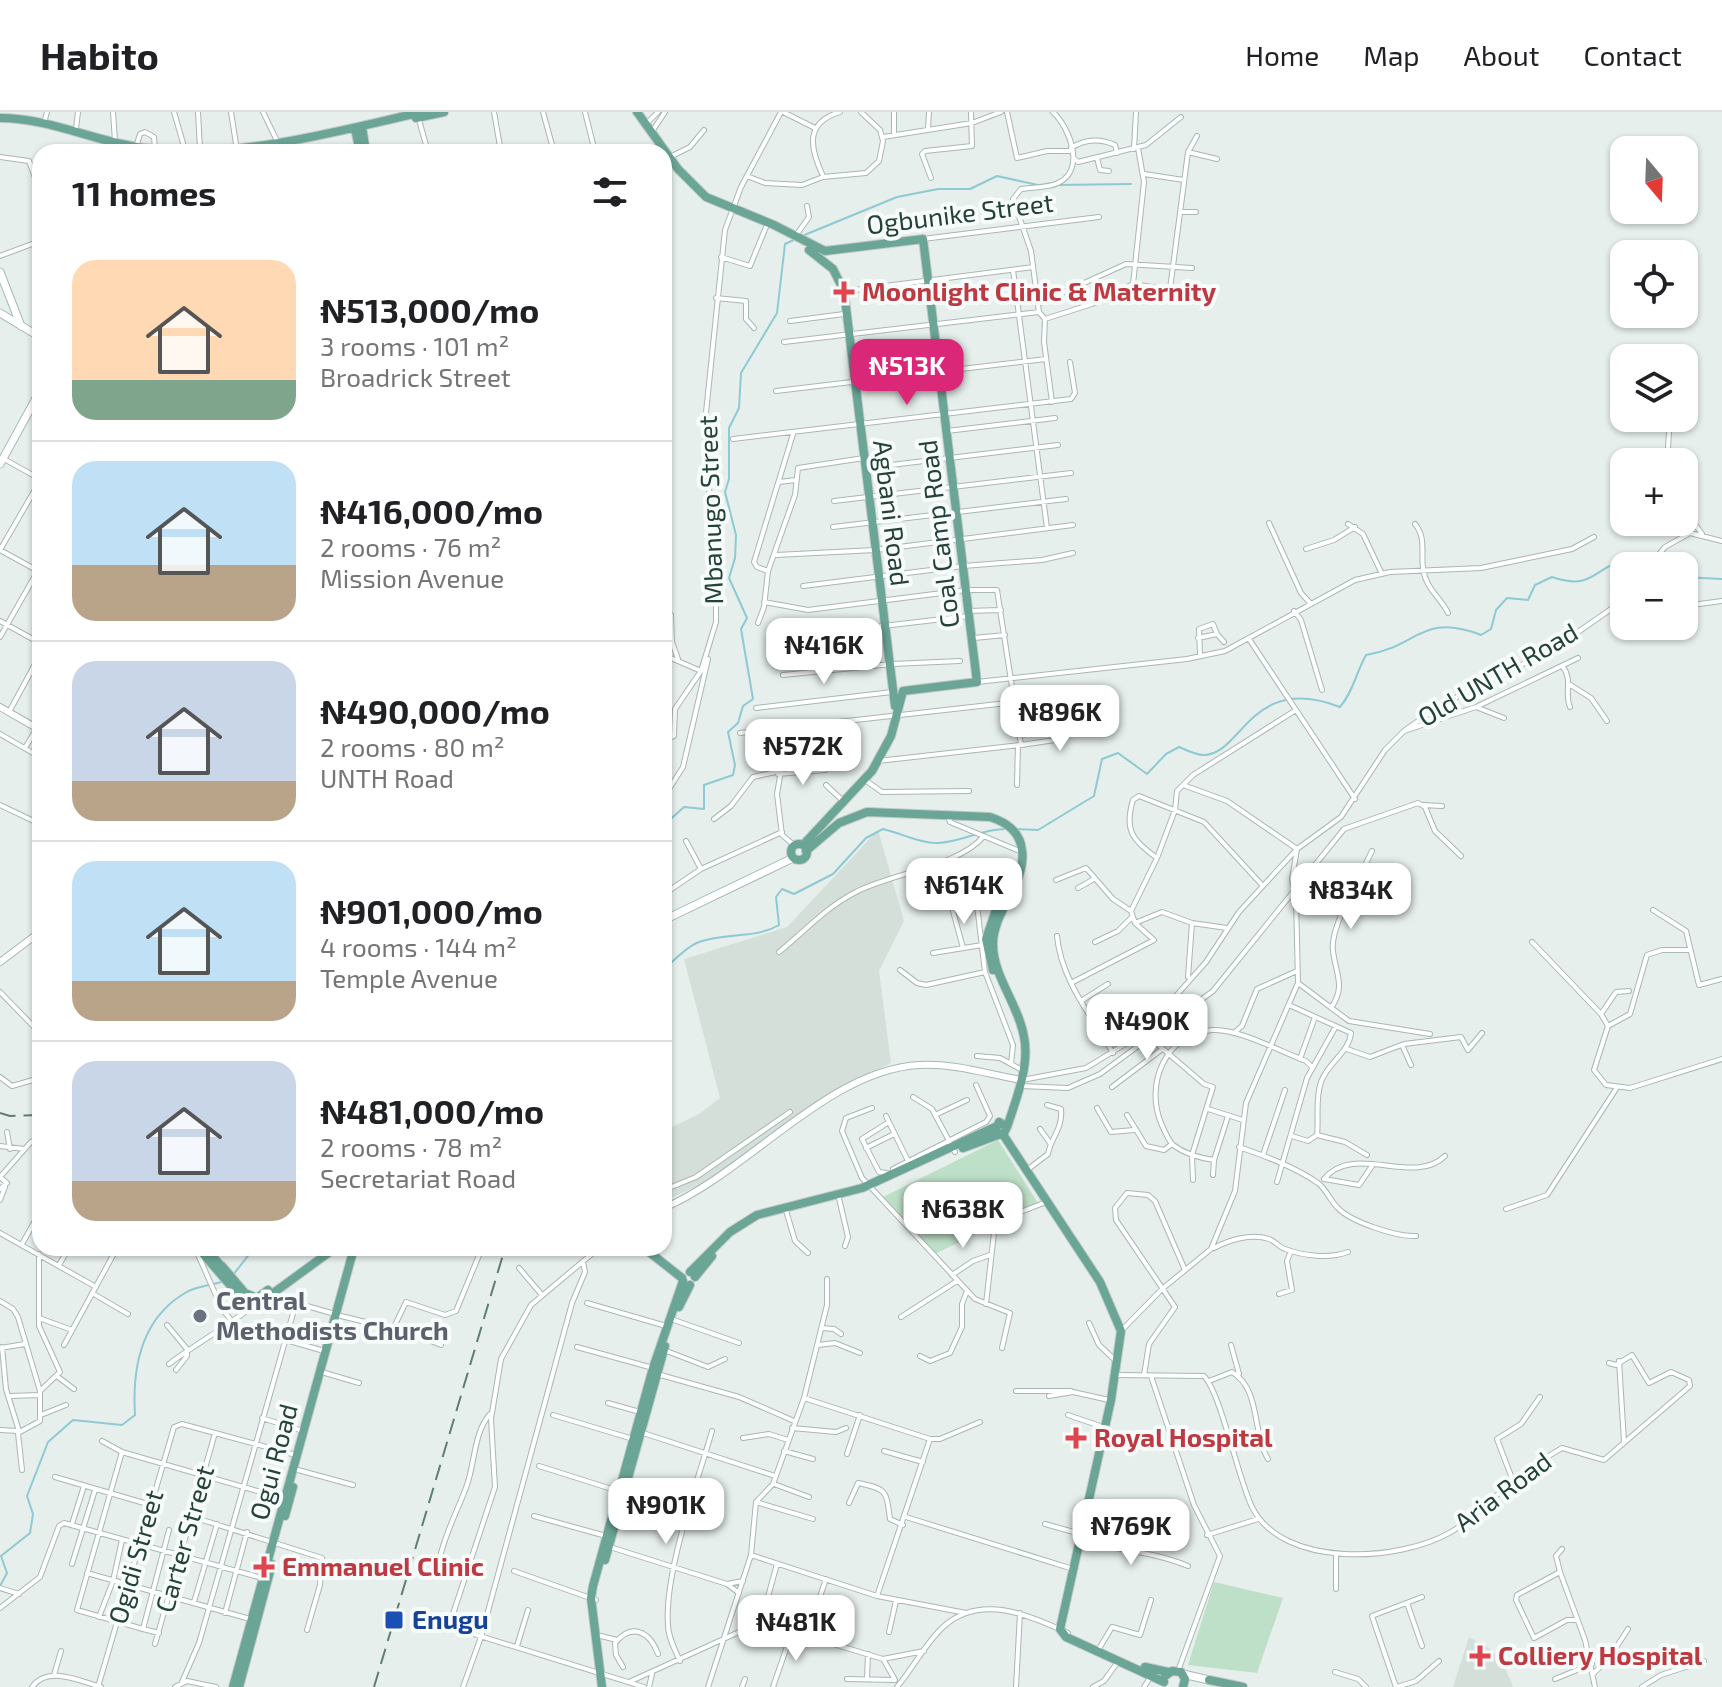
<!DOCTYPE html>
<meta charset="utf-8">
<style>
body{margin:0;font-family:"Exo 2",sans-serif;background:#f2f2f2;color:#202124;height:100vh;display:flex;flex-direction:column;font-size:30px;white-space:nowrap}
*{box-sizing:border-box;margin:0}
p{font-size:26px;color:#757577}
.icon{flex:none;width:44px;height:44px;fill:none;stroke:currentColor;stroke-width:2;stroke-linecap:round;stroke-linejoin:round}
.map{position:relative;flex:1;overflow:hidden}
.details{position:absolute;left:32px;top:32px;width:640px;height:1112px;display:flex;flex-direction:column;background:#fff;border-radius:24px;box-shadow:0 2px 6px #0004}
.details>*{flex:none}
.needle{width:52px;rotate:161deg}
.buttons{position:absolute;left:1610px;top:24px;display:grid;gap:16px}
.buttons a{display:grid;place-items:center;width:88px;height:88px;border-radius:16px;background:#fff;box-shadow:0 2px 6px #0004;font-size:40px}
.price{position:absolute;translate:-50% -68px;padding:0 18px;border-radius:16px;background:#fff;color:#222;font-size:26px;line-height:52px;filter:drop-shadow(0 2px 4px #0008)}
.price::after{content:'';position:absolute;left:50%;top:48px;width:24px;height:18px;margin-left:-12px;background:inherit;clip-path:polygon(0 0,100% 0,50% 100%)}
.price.on{background:#db2777;color:#fff}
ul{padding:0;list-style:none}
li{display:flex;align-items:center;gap:24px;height:200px;padding:0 40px}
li+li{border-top:2px solid #e0e0e0}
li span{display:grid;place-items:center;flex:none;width:224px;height:160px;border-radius:24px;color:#555}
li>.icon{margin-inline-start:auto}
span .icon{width:96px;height:96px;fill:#fffc;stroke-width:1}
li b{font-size:34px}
h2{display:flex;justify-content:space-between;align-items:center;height:96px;padding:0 40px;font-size:34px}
header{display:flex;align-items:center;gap:48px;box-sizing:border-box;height:112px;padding:0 40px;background:#fff;border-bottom:2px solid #e0e0e0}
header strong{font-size:38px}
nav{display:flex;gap:44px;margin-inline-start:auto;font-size:28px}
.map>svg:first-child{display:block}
</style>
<header>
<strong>Habito</strong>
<nav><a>Home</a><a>Map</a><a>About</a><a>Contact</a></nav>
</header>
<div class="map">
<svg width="1722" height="1575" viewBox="0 0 1722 1575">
<rect width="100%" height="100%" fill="#e6efeb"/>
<path fill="#d4dfda" d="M878,718L904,809L879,859L891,951L837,977L706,1070L664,1089V1019L699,1002L720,986L684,847L787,815Z
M1469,1525L1490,1537L1503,1550L1513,1575H1453Z"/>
<path fill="#bfe0c8" d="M998,1028L1038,1091L935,1142L881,1086Z
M1214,1470L1283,1486L1257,1561L1188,1553Z"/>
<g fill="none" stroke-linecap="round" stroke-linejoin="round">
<path stroke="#8ec9d4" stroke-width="2" d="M1057,73L1131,72
M802,124L897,85L938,77H970L997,64L1038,73
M1684,465L1722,467
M664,713L684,695L704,697V673L733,663L735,653L728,620L738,611L743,594L753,587L741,517L747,506L729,466L735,446L736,423L725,380L729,367V316L739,296L741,261L777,201L785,132L796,127
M1016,717L1038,718L1094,684L1102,647L1118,641L1147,662L1166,642L1179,635C1186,638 1196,643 1203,643C1242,644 1250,560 1340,595C1353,580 1356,561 1366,543C1418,535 1421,500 1481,523L1491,517L1496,498L1507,486L1528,488L1535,473L1552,465C1594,479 1592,456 1627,447L1639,454
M664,857C675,848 687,834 699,830C726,820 756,827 779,813L776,785L782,777L794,782L833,762L866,726L883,717C900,721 922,732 938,731C962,730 981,717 1005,717
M233,1163L254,1136
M0,1474L7,1461L1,1444L30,1421L33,1402L27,1384L48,1330L73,1308L122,1313L135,1303C132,1255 141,1207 185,1181C196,1174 209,1174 221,1170"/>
<defs>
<path id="minor" d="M113,0L115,29
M174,0L185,38
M198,0L200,37
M231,0L237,38
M263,0L278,31
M494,0L501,40
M543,0L554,40
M585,0L595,40
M783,0L815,16
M1007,0L1017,46L1047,39H1071
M419,8L428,40
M44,11L47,0
M647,11L658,0
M76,17L78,0
M928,17L929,0
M653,18L665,0
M894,22V0
M883,25L972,11L1001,0
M136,35L140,22L145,20L154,25L155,37
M284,36L285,40
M1071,36C1085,27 1099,26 1115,33L1117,41
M1134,37L1136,0
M131,38V40
M1188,40L1197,24
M672,44L690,35L704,18
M0,45L29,49L40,79
M1097,46L1100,58L1109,59
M1075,47L1078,50L1146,33L1181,5
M1144,62L1184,68
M747,64L765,71L802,73L823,65L866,61L879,49L883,29L880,18L861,0
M823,64C810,36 804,11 840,0
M931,66L922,42L925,39L972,34L971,0
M1180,100H1196
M797,122L809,105L807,94
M923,127L1099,105
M0,144L40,129
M721,145L750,154L766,115
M1013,158L1047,416
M1133,172L1144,70L1138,36
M1170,177L1188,40L1217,47
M846,179L1033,155
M716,186L746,189V207L754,216
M1040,191L1126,152L1192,156
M1045,207L1092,192L1133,172L1209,184
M790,209L844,202
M784,230L1039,200
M776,279L1046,247
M1052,290L1044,230L1045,207L1039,200L1031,139L1013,87L1021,77C1032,75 1048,76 1058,71C1086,58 1070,16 1053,0
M947,319L1055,306
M733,327L1071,287L1075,281L1070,250
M4,347L40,367
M1667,350L1670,306
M866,356L1058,333
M779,370L796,368
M834,389L1071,361
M1684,397L1702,422
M1269,411L1301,481L1311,492
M1348,412L1363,422L1382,462
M1415,412C1426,425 1421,440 1423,456C1425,476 1441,486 1448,501
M833,415L1066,387
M1306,437L1334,428L1355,415
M0,438L40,369
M0,438L40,460
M776,443L875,438L1073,413
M1649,454L1665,435L1690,421L1722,429
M768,459L757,455L754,450L793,322
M803,474L963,454L1042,448L1073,441
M764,490L808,498L966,478H997L1021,633L878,649
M1684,494L1722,489
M1613,496L1624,500
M968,499L1001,498
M1294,499L1301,508L1322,578
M671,503L672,530L678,547
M0,509L40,531
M758,511L764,495L768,459L795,383L798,356L864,346
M0,525L40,455
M974,526L1005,523
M1198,526L1217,522L1224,530
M771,527L969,504
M1249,527L1355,687
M664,543L701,559
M1200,543L1199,517L1213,512L1217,522
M1563,555C1573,568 1564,581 1570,595
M31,560L40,566
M783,563L892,552L960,549
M977,570L1187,547L1225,539L1355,468L1390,460L1481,456L1572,437L1594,425
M1569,572L1591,586L1607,609
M1476,595L1504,606
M756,596L892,580
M9,600L40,543
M788,617L777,682L782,723L794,733
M1404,619L1476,595L1578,546
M740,621L1016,590
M0,622L40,645
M664,628L674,624L675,597L701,559L716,510V419L706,359L705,310L725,118L741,75L781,0
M1021,633L1055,628L1065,605
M25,636L37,616
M778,662L825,658
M865,668L882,680L969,679
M826,673L842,688
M1017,673L1018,633
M664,685L683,655L708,547
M0,693L40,712
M1423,693L1442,694
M948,704L950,710L1017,738
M714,707L731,694L753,665L780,659
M686,729L701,757
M1157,746L1175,698L1177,679L1193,663L1296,598
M1056,768L1086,756L1113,787L1131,799
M1078,776L1094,767
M664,782L701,757L782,720
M1296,785L1345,794L1372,739
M1653,798L1686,819L1699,873L1722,867
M953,799L963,836
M1227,816L1192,811L1162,800L1135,811L1131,799L1157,746C1132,728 1124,718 1133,688L1139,684L1204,710L1263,774
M1057,824C1061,868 1092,905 1113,941
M1095,830L1118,819L1132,805
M1532,830L1601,902L1608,914L1594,958L1606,973L1630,976L1722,947
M779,840C804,820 826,795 856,780C892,761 958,755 984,724
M933,841L982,833
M900,858L917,871L926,873L985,860L977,793
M985,860L1013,933L1011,952
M1188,865L1192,811
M1073,870L1154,828L1135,811
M1298,871L1349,909L1430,922
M0,880L40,921
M1081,889L1108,872
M1289,893L1351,921C1349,941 1328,950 1321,970C1315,987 1319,1006 1317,1023
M1331,896C1346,874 1336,863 1333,839C1331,825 1340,807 1344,794
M1601,902L1616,880L1629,879
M1608,914L1630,902L1647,843L1662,838H1690
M1234,921L1242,914L1257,877L1297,859
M1149,925L1204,972L1213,975L1192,1043L1193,1068
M1402,933L1411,953
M1347,937L1370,945L1404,932L1461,925L1468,938L1482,921
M977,944L1000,946L1022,958
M1300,947L1315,905
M0,965L12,974L40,966
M1022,968L1086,956L1143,921L1206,850L1239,800L1297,737L1341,705L1385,638L1404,619L1441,593L1555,536L1624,488
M1021,974L1068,976L1100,962L1213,879L1344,717L1418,691L1425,695L1435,719L1461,744
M1112,975L1161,938
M913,985L932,997L955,1040
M872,996L846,1006L842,1019L862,1066L975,1187L1010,1201L1002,1236
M1097,996L1111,1020L1134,1018
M1208,997L1243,1008
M935,1003L967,988
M1127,1003L1146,1034L1164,1038L1172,1032
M886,1004L909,1051
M1040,1017L1050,1031
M7,1020L10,1037
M1292,1024L1308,1029L1317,1023L1345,1030L1367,1043
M0,1034L24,1037
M1239,1035C1265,1044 1295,1055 1318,1071C1326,1077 1330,1088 1337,1095C1350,1110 1397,1125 1416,1124
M866,1036L894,1022
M1263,1043L1285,978
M1214,1048C1200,1046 1185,1042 1173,1033C1168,1028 1164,1018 1161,1011C1145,972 1165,922 1212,918C1238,916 1281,940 1306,949L1312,955
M893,1057L986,1010L990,1004L976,973
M1027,1058L1048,1042C1051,1025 1063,1017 1061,997L1047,993
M886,1061L879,1060L862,1027L889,1010
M1213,1063L1214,1048L1228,1004
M0,1065L31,1030L40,1025
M0,1065L7,1071L0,1077
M1324,1067C1354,1030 1413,1075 1445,1044
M1324,1067L1359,1073L1372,1054
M1277,1070L1307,966L1336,914
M664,1078L696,1065L790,1000
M838,1082L848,1125L845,1134
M0,1088L5,1075
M785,1095L795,1129L808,1141
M1506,1097L1547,1083L1616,977
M0,1121L96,1175
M22,1132L40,1100
M1214,1136C1229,1128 1251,1121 1269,1127C1275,1129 1279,1135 1285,1137C1304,1144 1329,1147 1348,1140
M196,1138L222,1197L231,1208
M39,1142V1214L60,1260L40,1279
M59,1153L69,1136
M519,1156L542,1183
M952,1163L973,1149L990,1143
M92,1181L128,1202
M1279,1182L1292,1178L1287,1149L1291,1139
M0,1189L13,1197L18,1205L40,1279V1309L18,1321L22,1358
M587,1191L666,1214
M986,1192L994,1121L1013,1103L1046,1090
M341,1204L411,1221L441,1233
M901,1205L957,1169
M39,1206L72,1218
M674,1208L739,1231
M1089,1211L1099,1233L1116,1249
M167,1213L187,1237V1244L176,1258
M822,1216L834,1217L841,1222
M393,1217L406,1190L445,1203L456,1199L482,1136
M1123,1217L1162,1177L1211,1137L1235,1079L1246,991L1298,871L1296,785L1292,767L1297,737L1227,689L1183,673
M286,1228L324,1239
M64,1233L117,1136
M818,1233L835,1231L860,1241
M1231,1233L1239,1262
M577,1235L653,1256
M0,1236L25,1232
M664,1238L708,1255L725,1247
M920,1244L930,1249L950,1241L962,1215V1192L967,1179
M1619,1249L1624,1330
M169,1252C185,1239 252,1199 257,1189
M325,1261L359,1271
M657,1262L739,1285L794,1309
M1116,1263L1204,1264C1221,1282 1238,1366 1252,1395C1283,1457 1399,1450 1451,1420C1474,1407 1491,1387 1512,1370C1527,1357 1545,1346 1562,1336L1604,1348L1690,1274L1689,1268L1671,1260L1649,1271L1632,1243L1616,1253L1609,1251
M1144,1263L1149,1232L1175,1195L1116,1108L1115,1096L1127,1081L1148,1083L1155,1089L1185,1158
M1151,1264L1194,1393L1220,1444L1178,1559
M58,1265L74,1277
M1209,1269L1232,1260C1261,1277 1252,1321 1268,1347
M1016,1279H1071
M10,1284L39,1283
M1049,1284L1073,1280L1109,1288
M804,1286L930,1327L877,1484L966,1501
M608,1291L640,1300
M41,1303L66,1293
M553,1303L633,1327
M1068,1303L1103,1315
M262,1306L303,1319
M792,1316L836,1320L846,1316
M0,1318L19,1319L6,1277L2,1235
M640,1320L775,1364
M743,1326L769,1322L788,1328
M930,1327H940L980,1310
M102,1329L122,1340
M784,1339L813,1347
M884,1339L923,1350
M847,1342L860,1303
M539,1354L618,1379
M298,1358L353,1373
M55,1365L151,1393
M1513,1369L1497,1327L1521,1312L1540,1285
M774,1372L809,1385
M756,1390L813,1407
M849,1391L858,1371C888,1377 886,1379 890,1407L903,1413
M190,1404L322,1446L320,1473L307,1518
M534,1404L606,1424
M906,1405L1073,1457
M72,1412L84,1374
M1045,1412L1081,1422
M169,1418L143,1517L77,1498L122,1340L285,1387
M1207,1423L1258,1407
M1082,1429C1119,1438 1154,1440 1188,1454
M610,1435L727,1472L739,1481
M1562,1437L1556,1444L1560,1460L1517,1483L1516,1488L1534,1526L1567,1508H1577
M751,1443L877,1484
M440,1445C446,1419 458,1398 467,1373C475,1350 474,1320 490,1302
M72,1452L95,1378
M514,1459L596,1488
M1560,1460L1585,1528L1595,1575
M87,1461L250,1507
M727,1472L743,1469
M0,1476L19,1482
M1336,1477V1442
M194,1490L217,1412
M1407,1491L1422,1534
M0,1496L40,1465L59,1414L64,1411L262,1466
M225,1501L247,1420
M99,1505L113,1469L122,1428
M432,1509L644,1575
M761,1510L777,1452
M449,1514L495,1375L491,1307L501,1247L531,1193L599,1136
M143,1517L159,1521
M889,1520L896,1489
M807,1522L826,1467
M601,1524L617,1528
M155,1532L215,1321
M517,1534L528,1498
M1100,1535L1112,1515L1140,1523L1151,1488
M883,1547L894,1566
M680,1549C675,1538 668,1525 668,1513C664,1461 697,1372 712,1319
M623,1555L616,1543L615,1531C632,1510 650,1520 658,1542
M1335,1560L1358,1567L1366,1575
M1594,1561L1610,1545L1628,1517
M54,1563L61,1539
M867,1566L868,1542
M847,1567L895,1568
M1555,1567L1592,1552
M182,1570L199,1531L296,1191L335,1202
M629,1570L761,1510L883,1547L924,1539
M32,1575C48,1553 79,1569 101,1575
M98,1575L174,1315L182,1312L296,1343
M175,1575L187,1569L216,1575
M463,1575L481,1525L572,1191L585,1160L583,1149
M649,1575L652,1562
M708,1575L751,1443L756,1390L773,1372L804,1286L827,1193V1167
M742,1575L745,1567
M773,1575L793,1517
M897,1575C913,1556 925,1532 943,1515C980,1481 1030,1503 1068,1521
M1016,1575L1020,1501
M1093,1575L1104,1569L1117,1551
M1144,1575L1151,1564
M1396,1575L1372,1504L1422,1485
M1397,1575L1416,1569L1439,1549
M1642,1575L1661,1563L1704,1549"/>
<path id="tertiary" d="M0,595L40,618
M0,850L40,820
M664,1096C748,1060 828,958 919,953C952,951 984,961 1016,967"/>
<path id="secondary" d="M0,160L21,214
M0,201L40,225
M0,352L40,279
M664,808L793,746
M1183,1562L1209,1568"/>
<path id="primary" d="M637,0L678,57L706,85L774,113L825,139L923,127L977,570L903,579L891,624L872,659L803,733
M0,6C50,6 95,30 144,36C240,47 329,21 422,0
M416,6L444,0
M362,15L366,40
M355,17L360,40
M809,138L833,157L844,179L895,594
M791 740a8 8 0 1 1 16 0a8 8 0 1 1-16 0Z
M806,739L839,711L867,700L990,705C1006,710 1020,720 1022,738C1027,770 993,799 993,832C993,865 1019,893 1024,925C1030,953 1016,988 1007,1015
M993,858L986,827L997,795
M1003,1023L1007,1015L999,1010L995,1020L1004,1024L1100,1170L1121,1219L1111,1288L1060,1517L1066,1525L1164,1570
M963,1036L998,1023
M198,1136L243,1188L261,1190L335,1136
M206,1136L221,1154
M644,1136L682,1166
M222,1154L245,1181L257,1186L268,1178
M690,1160L730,1120L757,1103L862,1076L995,1015
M695,1165L712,1144
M679,1195L690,1173
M285,1404L293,1375
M605,1448L665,1234
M1145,1555L1168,1560
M1165,1564L1172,1559L1181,1560L1185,1567L1183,1575
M1209,1568L1243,1575
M233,1575L354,1136
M239,1575L272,1452
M602,1575L591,1486L593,1474L653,1256L683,1169"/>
</defs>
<use href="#minor" stroke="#a8b8b2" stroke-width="6"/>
<use href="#tertiary" stroke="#a8b8b2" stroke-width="8"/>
<use href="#secondary" stroke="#a4bbb3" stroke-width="9"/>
<use href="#primary" stroke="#c2cac8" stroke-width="10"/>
<use href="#minor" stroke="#fff" stroke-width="4"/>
<use href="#tertiary" stroke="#fff" stroke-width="6"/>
<use href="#secondary" stroke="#fff" stroke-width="7"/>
<use href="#primary" stroke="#6aa596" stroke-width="8"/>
<path stroke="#5f7d75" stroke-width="2" stroke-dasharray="16 8" stroke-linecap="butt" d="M0,1001L10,1004L40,1003
M374,1575L505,1136"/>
</g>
<g fill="#e0444e" stroke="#f7fbf9" stroke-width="3">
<path d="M840 168h8v8h8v8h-8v8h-8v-8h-8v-8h8z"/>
<path d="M1072 1314h8v8h8v8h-8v8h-8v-8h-8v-8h8z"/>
<path d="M260 1443h8v8h8v8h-8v8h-8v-8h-8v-8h8z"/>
<path d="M1476 1532h8v8h8v8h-8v8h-8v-8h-8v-8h8z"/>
</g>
<circle fill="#6b7280" stroke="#f7fbf9" stroke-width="3" cx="200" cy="1204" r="8"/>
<rect fill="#1a4fb4" stroke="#f7fbf9" stroke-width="3" x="384" y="1498" width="20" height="20" rx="4"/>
<g text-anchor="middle" stroke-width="8" stroke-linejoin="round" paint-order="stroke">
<g font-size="26" fill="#24423a" stroke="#f7fbf9">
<text transform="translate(960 102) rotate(-7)" y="9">Ogbunike Street</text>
<text transform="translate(711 398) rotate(-92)" y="9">Mbanugo Street</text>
<text transform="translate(891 401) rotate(83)" y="9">Agbani Road</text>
<text transform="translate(939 422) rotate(-97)" y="9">Coal Camp Road</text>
<text transform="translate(1498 563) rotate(-30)" y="9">Old UNTH Road</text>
<text transform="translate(274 1350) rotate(-75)" y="9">Ogui Road</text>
<text transform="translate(1503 1380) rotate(-37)" y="9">Aria Road</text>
<text transform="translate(185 1427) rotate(-74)" y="9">Carter Street</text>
<text transform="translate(136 1445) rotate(-74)" y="9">Ogidi Street</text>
</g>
<g font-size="26" font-weight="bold" fill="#be3a42" stroke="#f7fbf9" text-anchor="start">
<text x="862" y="189">Moonlight Clinic &amp; Maternity</text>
<text x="1094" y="1335">Royal Hospital</text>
<text x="282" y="1464">Emmanuel Clinic</text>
<text x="1498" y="1553">Colliery Hospital</text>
</g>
<g font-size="26" font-weight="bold" fill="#5b616d" stroke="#f7fbf9" text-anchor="start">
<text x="216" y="1198">Central<tspan x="216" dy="30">Methodists Church</tspan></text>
</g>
<g font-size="26" font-weight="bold" fill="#164399" stroke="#f7fbf9" text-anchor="start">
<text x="412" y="1517">Enugu</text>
</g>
</g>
</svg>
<div class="buttons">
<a><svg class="needle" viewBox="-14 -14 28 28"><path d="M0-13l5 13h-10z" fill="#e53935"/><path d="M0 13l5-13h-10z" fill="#757577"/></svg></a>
<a><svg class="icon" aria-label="locate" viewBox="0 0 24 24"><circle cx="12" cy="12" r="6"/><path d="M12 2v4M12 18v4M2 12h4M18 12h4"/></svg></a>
<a><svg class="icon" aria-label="layers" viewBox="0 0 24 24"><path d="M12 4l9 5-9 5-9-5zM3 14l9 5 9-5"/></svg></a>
<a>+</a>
<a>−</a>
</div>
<b class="price on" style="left:907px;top:295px">₦513K</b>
<b class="price" style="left:824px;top:574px">₦416K</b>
<b class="price" style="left:1060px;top:641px">₦896K</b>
<b class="price" style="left:803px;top:675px">₦572K</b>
<b class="price" style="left:964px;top:814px">₦614K</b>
<b class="price" style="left:1351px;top:819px">₦834K</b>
<b class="price" style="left:1147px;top:950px">₦490K</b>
<b class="price" style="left:963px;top:1138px">₦638K</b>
<b class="price" style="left:666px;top:1434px">₦901K</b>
<b class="price" style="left:1131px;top:1455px">₦769K</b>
<b class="price" style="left:796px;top:1551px">₦481K</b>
<section class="details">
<h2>11 homes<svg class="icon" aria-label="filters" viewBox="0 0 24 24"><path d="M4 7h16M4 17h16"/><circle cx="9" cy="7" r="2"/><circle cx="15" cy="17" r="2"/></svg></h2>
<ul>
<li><span style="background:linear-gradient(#ffd9b3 75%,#7fa58c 0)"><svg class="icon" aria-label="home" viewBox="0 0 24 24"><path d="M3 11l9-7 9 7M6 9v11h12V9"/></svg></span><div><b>₦513,000/mo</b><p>3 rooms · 101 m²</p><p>Broadrick Street</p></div></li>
<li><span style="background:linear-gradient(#bfe0f5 65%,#b9a48a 0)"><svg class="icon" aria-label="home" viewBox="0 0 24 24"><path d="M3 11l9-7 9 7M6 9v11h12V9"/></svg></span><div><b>₦416,000/mo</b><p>2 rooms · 76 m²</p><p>Mission Avenue</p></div></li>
<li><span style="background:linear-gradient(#c9d6e8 75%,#b9a48a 0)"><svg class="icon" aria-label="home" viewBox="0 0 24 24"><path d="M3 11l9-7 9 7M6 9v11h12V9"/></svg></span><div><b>₦490,000/mo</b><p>2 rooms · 80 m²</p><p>UNTH Road</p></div></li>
<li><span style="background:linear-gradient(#bfe0f5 75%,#b9a48a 0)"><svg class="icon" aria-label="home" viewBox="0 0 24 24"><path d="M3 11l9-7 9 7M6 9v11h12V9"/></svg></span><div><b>₦901,000/mo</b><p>4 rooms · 144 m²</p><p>Temple Avenue</p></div></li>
<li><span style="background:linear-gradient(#c9d6e8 75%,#b9a48a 0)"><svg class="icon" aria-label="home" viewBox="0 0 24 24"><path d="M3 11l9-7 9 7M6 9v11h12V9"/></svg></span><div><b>₦481,000/mo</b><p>2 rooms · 78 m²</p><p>Secretariat Road</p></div></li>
</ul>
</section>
</div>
